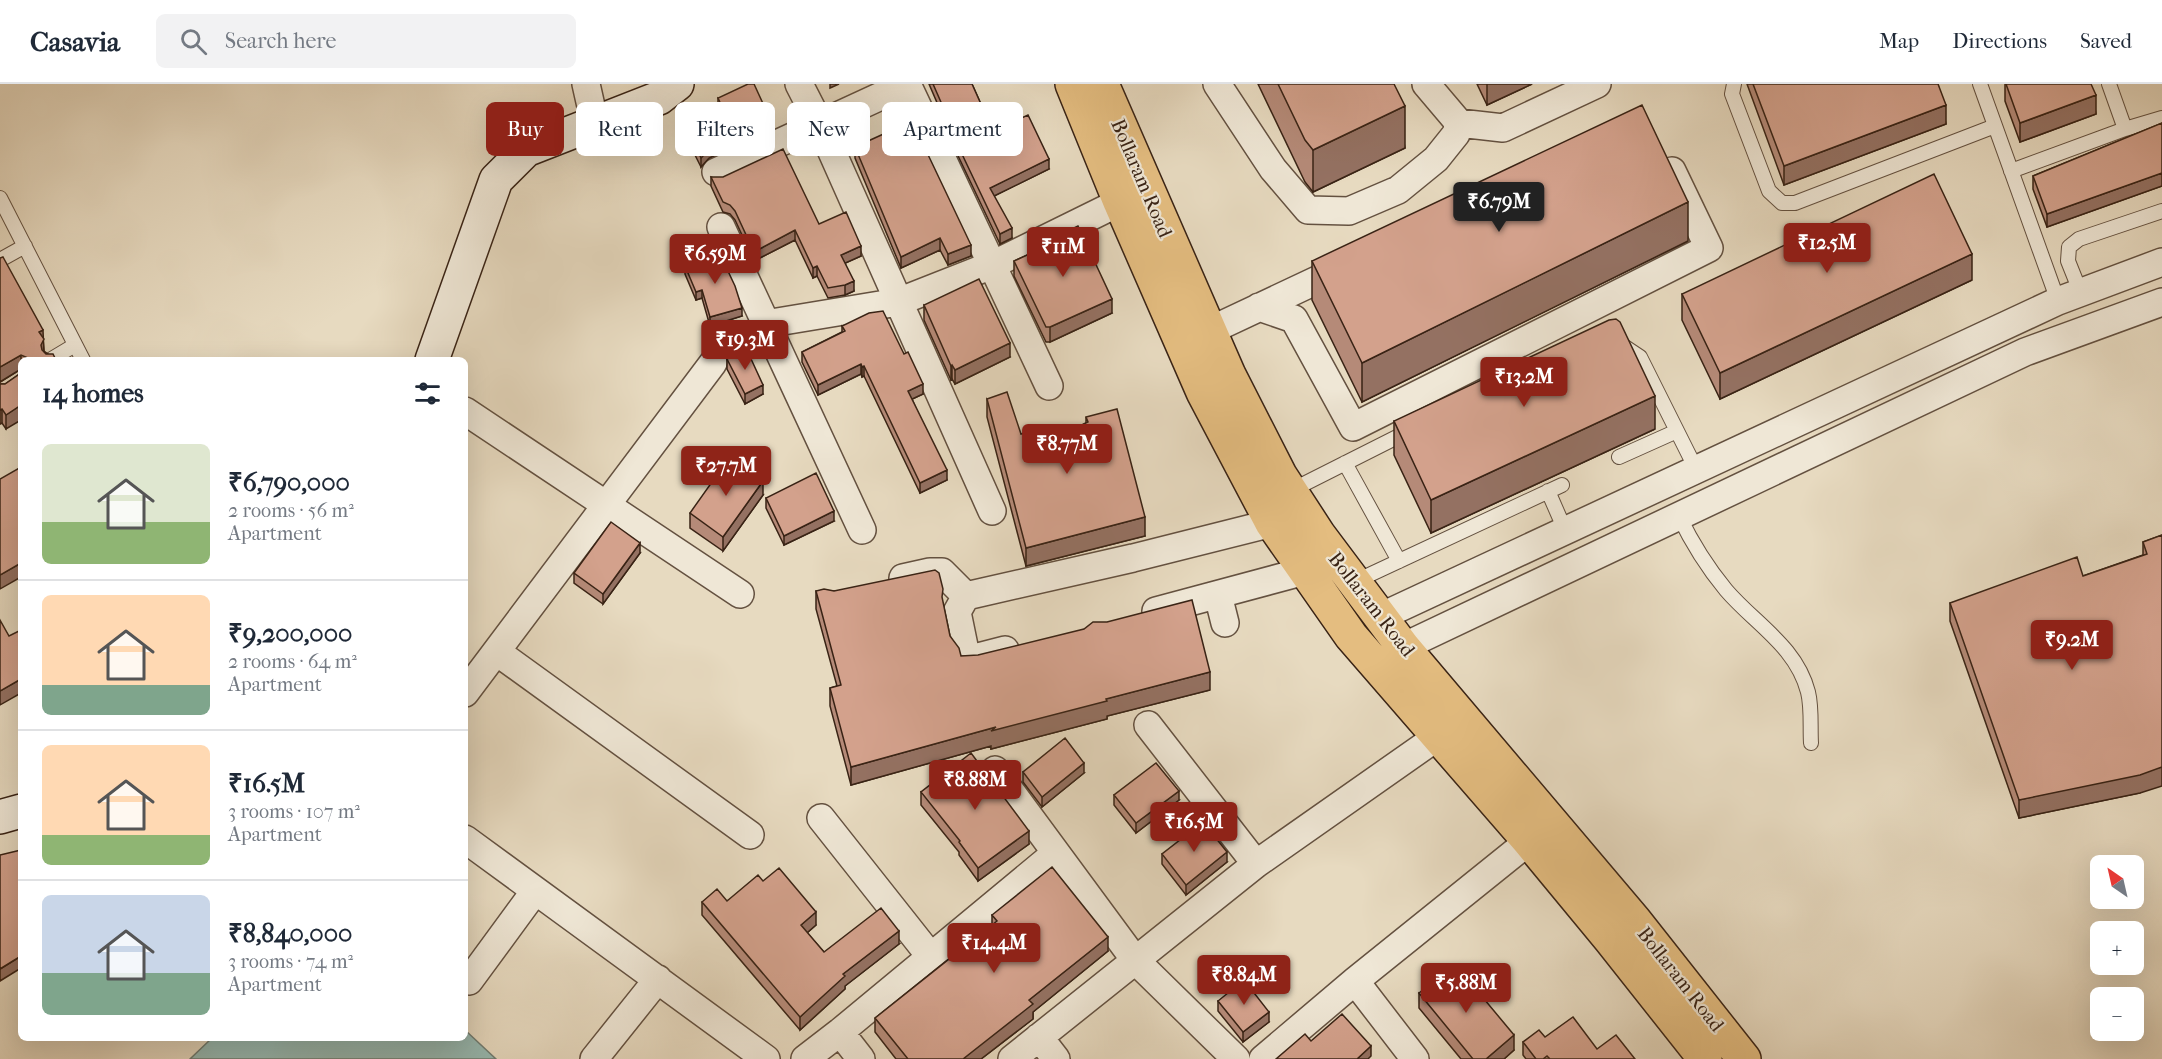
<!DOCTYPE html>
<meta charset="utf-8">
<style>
body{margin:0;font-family:"IM FELL French Canon",serif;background:#f2f2f3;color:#1f2937;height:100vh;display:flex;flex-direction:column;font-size:22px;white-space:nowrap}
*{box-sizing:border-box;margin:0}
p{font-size:20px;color:#747a83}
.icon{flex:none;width:33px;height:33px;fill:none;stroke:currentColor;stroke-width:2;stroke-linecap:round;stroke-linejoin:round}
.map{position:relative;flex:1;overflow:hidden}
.drawer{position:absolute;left:18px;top:273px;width:450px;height:684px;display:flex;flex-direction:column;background:#fff;border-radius:9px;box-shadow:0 6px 24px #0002}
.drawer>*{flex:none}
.banner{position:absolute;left:486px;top:18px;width:570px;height:54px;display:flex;gap:12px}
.needle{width:39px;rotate:326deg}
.tools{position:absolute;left:2090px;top:771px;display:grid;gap:12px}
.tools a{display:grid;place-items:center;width:54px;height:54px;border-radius:9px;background:#fff;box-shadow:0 6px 24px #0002;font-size:30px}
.price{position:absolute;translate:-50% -51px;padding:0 14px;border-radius:6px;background:#8f2418;color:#fff;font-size:20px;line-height:39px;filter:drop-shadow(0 2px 3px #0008)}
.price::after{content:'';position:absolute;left:50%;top:36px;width:18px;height:14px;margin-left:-9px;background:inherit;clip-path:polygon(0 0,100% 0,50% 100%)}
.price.selected{background:#222;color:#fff}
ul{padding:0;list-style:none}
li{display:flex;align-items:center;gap:18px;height:150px;padding:0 24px}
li+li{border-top:2px solid #e0e1e3}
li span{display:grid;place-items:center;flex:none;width:168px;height:120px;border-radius:9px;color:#555}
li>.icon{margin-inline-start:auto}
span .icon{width:72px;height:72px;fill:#fffc;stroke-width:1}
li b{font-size:26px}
h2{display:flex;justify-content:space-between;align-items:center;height:72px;padding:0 24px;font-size:26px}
.pill{padding:0 21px;border-radius:9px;background:#fff;box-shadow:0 6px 24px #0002;font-size:21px;line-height:54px}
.pill.selected{background:#8f2418;color:#fff}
header{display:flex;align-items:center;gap:36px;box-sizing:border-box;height:84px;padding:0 30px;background:#fff;border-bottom:2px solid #e0e1e3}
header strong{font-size:28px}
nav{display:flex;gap:33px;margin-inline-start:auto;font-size:21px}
.search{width:420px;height:54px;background:#f2f2f3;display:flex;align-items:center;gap:15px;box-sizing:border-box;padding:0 21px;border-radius:9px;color:#747a83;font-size:22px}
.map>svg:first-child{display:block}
</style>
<header>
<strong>Casavia</strong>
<div class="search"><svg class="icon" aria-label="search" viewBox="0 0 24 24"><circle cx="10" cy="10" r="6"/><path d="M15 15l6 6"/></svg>Search here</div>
<nav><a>Map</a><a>Directions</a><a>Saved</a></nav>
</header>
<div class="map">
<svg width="2162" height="975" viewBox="0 0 2162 975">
<rect width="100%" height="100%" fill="#e7dac0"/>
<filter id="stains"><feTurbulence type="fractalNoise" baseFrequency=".00333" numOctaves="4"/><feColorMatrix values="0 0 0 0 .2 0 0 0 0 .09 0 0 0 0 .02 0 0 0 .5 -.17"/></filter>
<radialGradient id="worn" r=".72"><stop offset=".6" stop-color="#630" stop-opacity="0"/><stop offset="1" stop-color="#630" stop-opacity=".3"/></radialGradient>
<path fill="#97bab3" stroke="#717e74" stroke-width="1.5" d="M465,946L496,975H190L212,954H465Z"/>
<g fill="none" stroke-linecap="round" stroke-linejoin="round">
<defs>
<path id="lane" d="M1734,0L1732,10L1769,107L1782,119H1795L1995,42
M1980,0L2058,217
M2109,0L2125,45L2162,34
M2011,87L2125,45
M0,114L83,276
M0,176L25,162
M2080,207L2068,177L2069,163L2079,155L2162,127
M1619,259L1640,273L1696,385
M50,276L75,261
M1619,373L1677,347
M1345,379L1399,477
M1290,407L1409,347
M1548,407L1565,446
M1679,432C1692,459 1707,483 1726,506C1755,540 1796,562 1808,608C1812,624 1810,643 1811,659
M1354,498L1562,401"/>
<path id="street" d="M586,0L595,40
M799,0L820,41L992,427
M1217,0L1273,85L1308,126L1349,127L1398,106L1436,75L1456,50L1459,39
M1426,0L1459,39L1503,44L1597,0
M716,88L907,0L1049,302
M721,143L862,446
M1259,223L1294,235L1353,343L1709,164L1672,87
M765,240L898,218L992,181L1120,118
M1209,247L1345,183
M465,327L740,510
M903,494L930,488H942L966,512
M1218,511L1225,539
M1156,527L1305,487
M1380,533L2058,217L2162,178
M1403,563L2025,268L2162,218
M1005,566L974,574L965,567L957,528L966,512L1133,474L1272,439
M497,568L750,751
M465,609L713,279
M1148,641L1256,780
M995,686L1135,876L1236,975
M821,734L931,873
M465,755L766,975
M469,897L535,807
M1355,897L1415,975
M840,948L861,975
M1039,953L1056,975
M594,975L658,895
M805,975L840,948L1056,769
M1012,975L1256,780L1437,653
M1263,975L1355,897L1529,757"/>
<path id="secondary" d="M432,276L496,96L526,66L659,14L677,0
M0,733L21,727"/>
<path id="primary" d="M1072,0L1120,118L1203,308L1272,439L1351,552L1529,757L1610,855L1705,975
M1102,0L1229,291L1280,391L1319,451L1403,563L1635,837L1744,975"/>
</defs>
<use href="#lane" stroke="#645140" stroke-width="16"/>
<use href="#street" stroke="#645140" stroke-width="30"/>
<use href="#secondary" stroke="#392315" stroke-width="36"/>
<use href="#primary" stroke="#392315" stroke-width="36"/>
<use href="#lane" stroke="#efe7d6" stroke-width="14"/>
<use href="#street" stroke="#efe7d6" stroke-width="27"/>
<use href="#secondary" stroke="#efe7d6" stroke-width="33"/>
<use href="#primary" stroke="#e4bd80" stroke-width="33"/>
</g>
<path fill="#b58a78" stroke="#392315" stroke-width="1.5" d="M929,0H972L993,47L1049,85L994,112L1012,154L1000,160L941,36V28Z
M1258,0H1394L1405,64L1313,108L1305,98Z
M1477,0H1532L1487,21Z
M1747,0H1938L1946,40L1784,101Z
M2005,0H2091L2096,30L2020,58L2005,17Z
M718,14L771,45L709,74L701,83L694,69V60L728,44L718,23Z
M2162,39V102L2047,143L2033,105V92Z
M855,63L971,172L948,181L940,166L901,184L855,74Z
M711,93L819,140L861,172L845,179L854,207L845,211L828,214L817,192L813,194L795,156L754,177L735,136L730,130L723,128L711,102Z
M1688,157L1362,318L1312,216V177Z
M1034,163L1112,229L1050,258H1046L1014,192V177L1034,168Z
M0,174L43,254L44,267L56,276H21V285L0,298Z
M685,182L742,232L710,242L702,214L696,216L685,190Z
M1972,196L1720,315L1682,236V210Z
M924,221L1010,273L955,300L952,295L951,296L924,236Z
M842,242L923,310L912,315L947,396L920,409L864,292L862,293L861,290L818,311L802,278V268L842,248Z
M727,275L763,310L745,320L727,285Z
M21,289L6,345L2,339L0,340V300H5Z
M987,315L1021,350L1058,353L1086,339V333L1145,452L1026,482L987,333Z
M1394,337L1655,345L1431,449L1394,371Z
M763,411L723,467L690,444V429Z
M766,414L834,437L784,461L766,424Z
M2162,451L2140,709L2019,734L1950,537V519L2083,492L2143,471V458Z
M640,469L603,520L574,499V489Z
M816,507H834L943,519L950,552L961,572L1210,606L1107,632V635L991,665V662L851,701L830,622V604L837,602L816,525Z
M1023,688L1084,689L1042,723L1023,698Z
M921,708L1029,760L978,797L959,771V768L921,721Z
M1114,711L1179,716L1136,749L1114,721Z
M1162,770L1227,778L1186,811L1162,780Z
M763,797L816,841L807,849L824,868L899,860L845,902V905L800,946L702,831V818L727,817Z
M992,831L1108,867L1033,928V935L981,975H896L875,948V934L992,840Z
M1419,909L1514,966L1504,975H1461L1419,924Z
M1218,917L1269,938L1243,958L1218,927Z
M1545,953L1597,965L1635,975H1526L1523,971V958Z"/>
<path fill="#947162" stroke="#392315" stroke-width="1.5" d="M830,0H839L830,4Z
M1487,0H1532L1487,21Z
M2096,11V30L2020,58V39Z
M1946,21V40L1784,101V82Z
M1405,22V64L1313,108V66Z
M771,37V45L709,74L701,83V74L709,65Z
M1049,75V85L990,114V104Z
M2162,89V102L2047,143V130Z
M1688,118V157L1362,318V279Z
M1012,144V154L1000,160V150Z
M795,146V156L754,177V168Z
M940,154V166L901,184V173Z
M971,161V172L948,181V170Z
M861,162V172L841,181V171Z
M1972,170V196L1720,315V289Z
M817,182V192L813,194V184Z
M854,197V207L845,211V201Z
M702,206V214L696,216V208Z
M1112,215V229L1050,258V243Z
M742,224V232L710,242V233Z
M43,246L44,270L41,276L39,248Z
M1010,259V273L955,300V286Z
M21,271V285L0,298V283Z
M861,280V290L818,311V301Z
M952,281V295L951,296V282Z
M864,282V292L862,293V283Z
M923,300V310L908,317V307Z
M763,301V310L745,320V310Z
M1655,312V345L1431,449V416Z
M21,321V336L6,345V331Z
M2,325V339L0,340V326Z
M947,386V396L920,409V399Z
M763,397V411L723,467V453Z
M834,427V437L784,461V452Z
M1145,433V452L1026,482V464Z
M640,459V469L603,520V510Z
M21,479V493L0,505V491Z
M1210,588V606L1107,632V635L991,665V662L851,701V683L996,643Z
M21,595V609L0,621V607Z
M1084,679V689L1042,723V713Z
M2162,683V702L2140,709L2019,734V716Z
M1179,707V716L1136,749V739Z
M1029,747V760L978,797V784Z
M1227,768V778L1186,811V801Z
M816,828V841L801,854V841Z
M899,847V860L845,902V905L800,946V933L843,890Z
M1108,853V867L1033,928V935L981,975H963L1029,916Z
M21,872V884L0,897V885Z
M1269,928V938L1243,958V948Z
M1514,951V966L1504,975H1486Z
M1371,962V972L1368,975H1357Z"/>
<path fill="#d3a18c" stroke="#392315" stroke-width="1.5" d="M748,0H754L771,37L709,65L701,74L694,60L731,43L718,14Z
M933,0H972L993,47L1028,31L1049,75L990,104L1012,144L1000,150L941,26L944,25Z
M1278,0H1394L1405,22L1313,66L1305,56Z
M1753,0H1938L1946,21L1784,82Z
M2006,0H2091L2096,11L2020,39Z
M1642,21L1688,118L1362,279L1312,177Z
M912,37L971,161L948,170L940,154L901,173L855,63Z
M2162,39V89L2047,130L2033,92Z
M783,65L819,140L846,128L861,162L841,171L854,197L845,201L828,204L817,182L813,184L795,146L754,168L735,127L730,121L723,118L711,93H723Z
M1934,90L1972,170L1720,289L1682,210Z
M1078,142L1112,215L1050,243H1046L1014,177L1036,167L1034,163Z
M719,168L735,202L742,224L710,233L702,206L696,208L685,182Z
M3,173L43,246L39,248L44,255L41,261L42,266L46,270H53L56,276H28V274L21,271L0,283V174Z
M979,195L1010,259L955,286L952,281L951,282L924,221Z
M883,227L904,270L908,268L923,300L908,307L947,386L920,399L864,282L862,283L861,280L818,301L802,268L845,247L842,242L869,229Z
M1616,235L1620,238L1655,312L1431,416L1394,337L1609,236Z
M746,264L763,301L745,310L727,275Z
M21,289V321L6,331L2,325L0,326V300H5Z
M1007,308L1021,350L1052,342L1058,353L1088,338L1086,333L1117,325L1145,433L1026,464L987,315Z
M729,374L763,397L723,453L690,429Z
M21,383V479L0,491V395Z
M816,389L834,427L784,452L766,414Z
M611,438L640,459L603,510L574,489Z
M2162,451V683L2140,691L2019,716L1950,519L2077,473L2083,492L2147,470L2143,458Z
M935,486L939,489L943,505L942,513L950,552L959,564L961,572L978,571L1084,545L1093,538H1107L1192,516L1210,588L1106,615L1107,617L991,647L996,643L851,683L830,604L841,601L816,507L824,505L834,507Z
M0,536L9,552L21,546V595L0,607Z
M1065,654L1084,679L1042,713L1023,688Z
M971,669L1029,747L978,784L959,758L960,757L921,708Z
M1156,679L1179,707L1136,739L1114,711Z
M1203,738L1227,768L1186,801L1162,770Z
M21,766V872L0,885V771Z
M1052,783L1108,853L1029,916L1033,920L963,975H908L875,934L997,837L992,831Z
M779,784L816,828L801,841L824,868L881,824L899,847L843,890L845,892L800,933L702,818L717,805L727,817L758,791L763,797Z
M1455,880L1514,951L1486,975H1473L1419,909Z
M1244,896L1269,928L1243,948L1218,917Z
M1342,930L1371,962L1357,975H1276L1305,950L1311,957Z
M1573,933L1597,965L1616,951L1635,975H1550L1547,972L1543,975H1536L1523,958L1539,946L1545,953Z"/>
<g text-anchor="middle" stroke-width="4.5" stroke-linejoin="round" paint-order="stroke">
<g font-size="20" fill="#392315" stroke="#efe7d6">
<text transform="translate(1142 94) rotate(67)" y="7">Bollaram Road</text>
<text transform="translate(1372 520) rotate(52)" y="7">Bollaram Road</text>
<text transform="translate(1681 895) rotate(52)" y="7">Bollaram Road</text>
</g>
</g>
<rect width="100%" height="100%" filter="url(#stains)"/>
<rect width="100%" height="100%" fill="url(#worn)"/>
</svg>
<div class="tools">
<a><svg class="needle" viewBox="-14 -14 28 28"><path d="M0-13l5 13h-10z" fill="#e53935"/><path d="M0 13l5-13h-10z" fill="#747a83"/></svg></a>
<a>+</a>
<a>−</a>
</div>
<b class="price selected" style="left:1499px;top:149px">₹6.79M</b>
<b class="price" style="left:1827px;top:190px">₹12.5M</b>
<b class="price" style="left:1063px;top:194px">₹11M</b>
<b class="price" style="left:715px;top:201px">₹6.59M</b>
<b class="price" style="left:745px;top:287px">₹19.3M</b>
<b class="price" style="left:1524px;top:324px">₹13.2M</b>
<b class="price" style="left:1067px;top:391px">₹8.77M</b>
<b class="price" style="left:726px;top:413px">₹27.7M</b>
<b class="price" style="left:2072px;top:587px">₹9.2M</b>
<b class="price" style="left:975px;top:727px">₹8.88M</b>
<b class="price" style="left:1194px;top:769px">₹16.5M</b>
<b class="price" style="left:994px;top:890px">₹14.4M</b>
<b class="price" style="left:1244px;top:922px">₹8.84M</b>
<b class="price" style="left:1466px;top:930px">₹5.88M</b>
<div class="banner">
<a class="pill selected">Buy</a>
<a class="pill">Rent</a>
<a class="pill">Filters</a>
<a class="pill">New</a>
<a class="pill">Apartment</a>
</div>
<section class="drawer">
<h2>14 homes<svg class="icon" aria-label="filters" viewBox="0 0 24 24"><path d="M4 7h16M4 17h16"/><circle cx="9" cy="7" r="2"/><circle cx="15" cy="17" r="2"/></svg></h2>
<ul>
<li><span style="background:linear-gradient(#dfe7d0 65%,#8fb573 0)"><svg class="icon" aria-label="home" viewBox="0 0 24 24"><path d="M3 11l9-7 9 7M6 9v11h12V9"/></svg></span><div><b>₹6,790,000</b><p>2 rooms · 56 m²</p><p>Apartment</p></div></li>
<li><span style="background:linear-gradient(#ffd9b3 75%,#7fa58c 0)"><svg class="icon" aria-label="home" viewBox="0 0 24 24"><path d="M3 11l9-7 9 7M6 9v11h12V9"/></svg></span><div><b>₹9,200,000</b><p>2 rooms · 64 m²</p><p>Apartment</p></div></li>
<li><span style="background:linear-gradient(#ffd9b3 75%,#8fb573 0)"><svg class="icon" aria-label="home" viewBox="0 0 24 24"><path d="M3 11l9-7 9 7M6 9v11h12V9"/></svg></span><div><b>₹16.5M</b><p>3 rooms · 107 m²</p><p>Apartment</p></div></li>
<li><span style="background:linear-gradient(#c9d6e8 65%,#7fa58c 0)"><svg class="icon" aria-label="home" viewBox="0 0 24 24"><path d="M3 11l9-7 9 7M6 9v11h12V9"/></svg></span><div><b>₹8,840,000</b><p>3 rooms · 74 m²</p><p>Apartment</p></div></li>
</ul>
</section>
</div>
